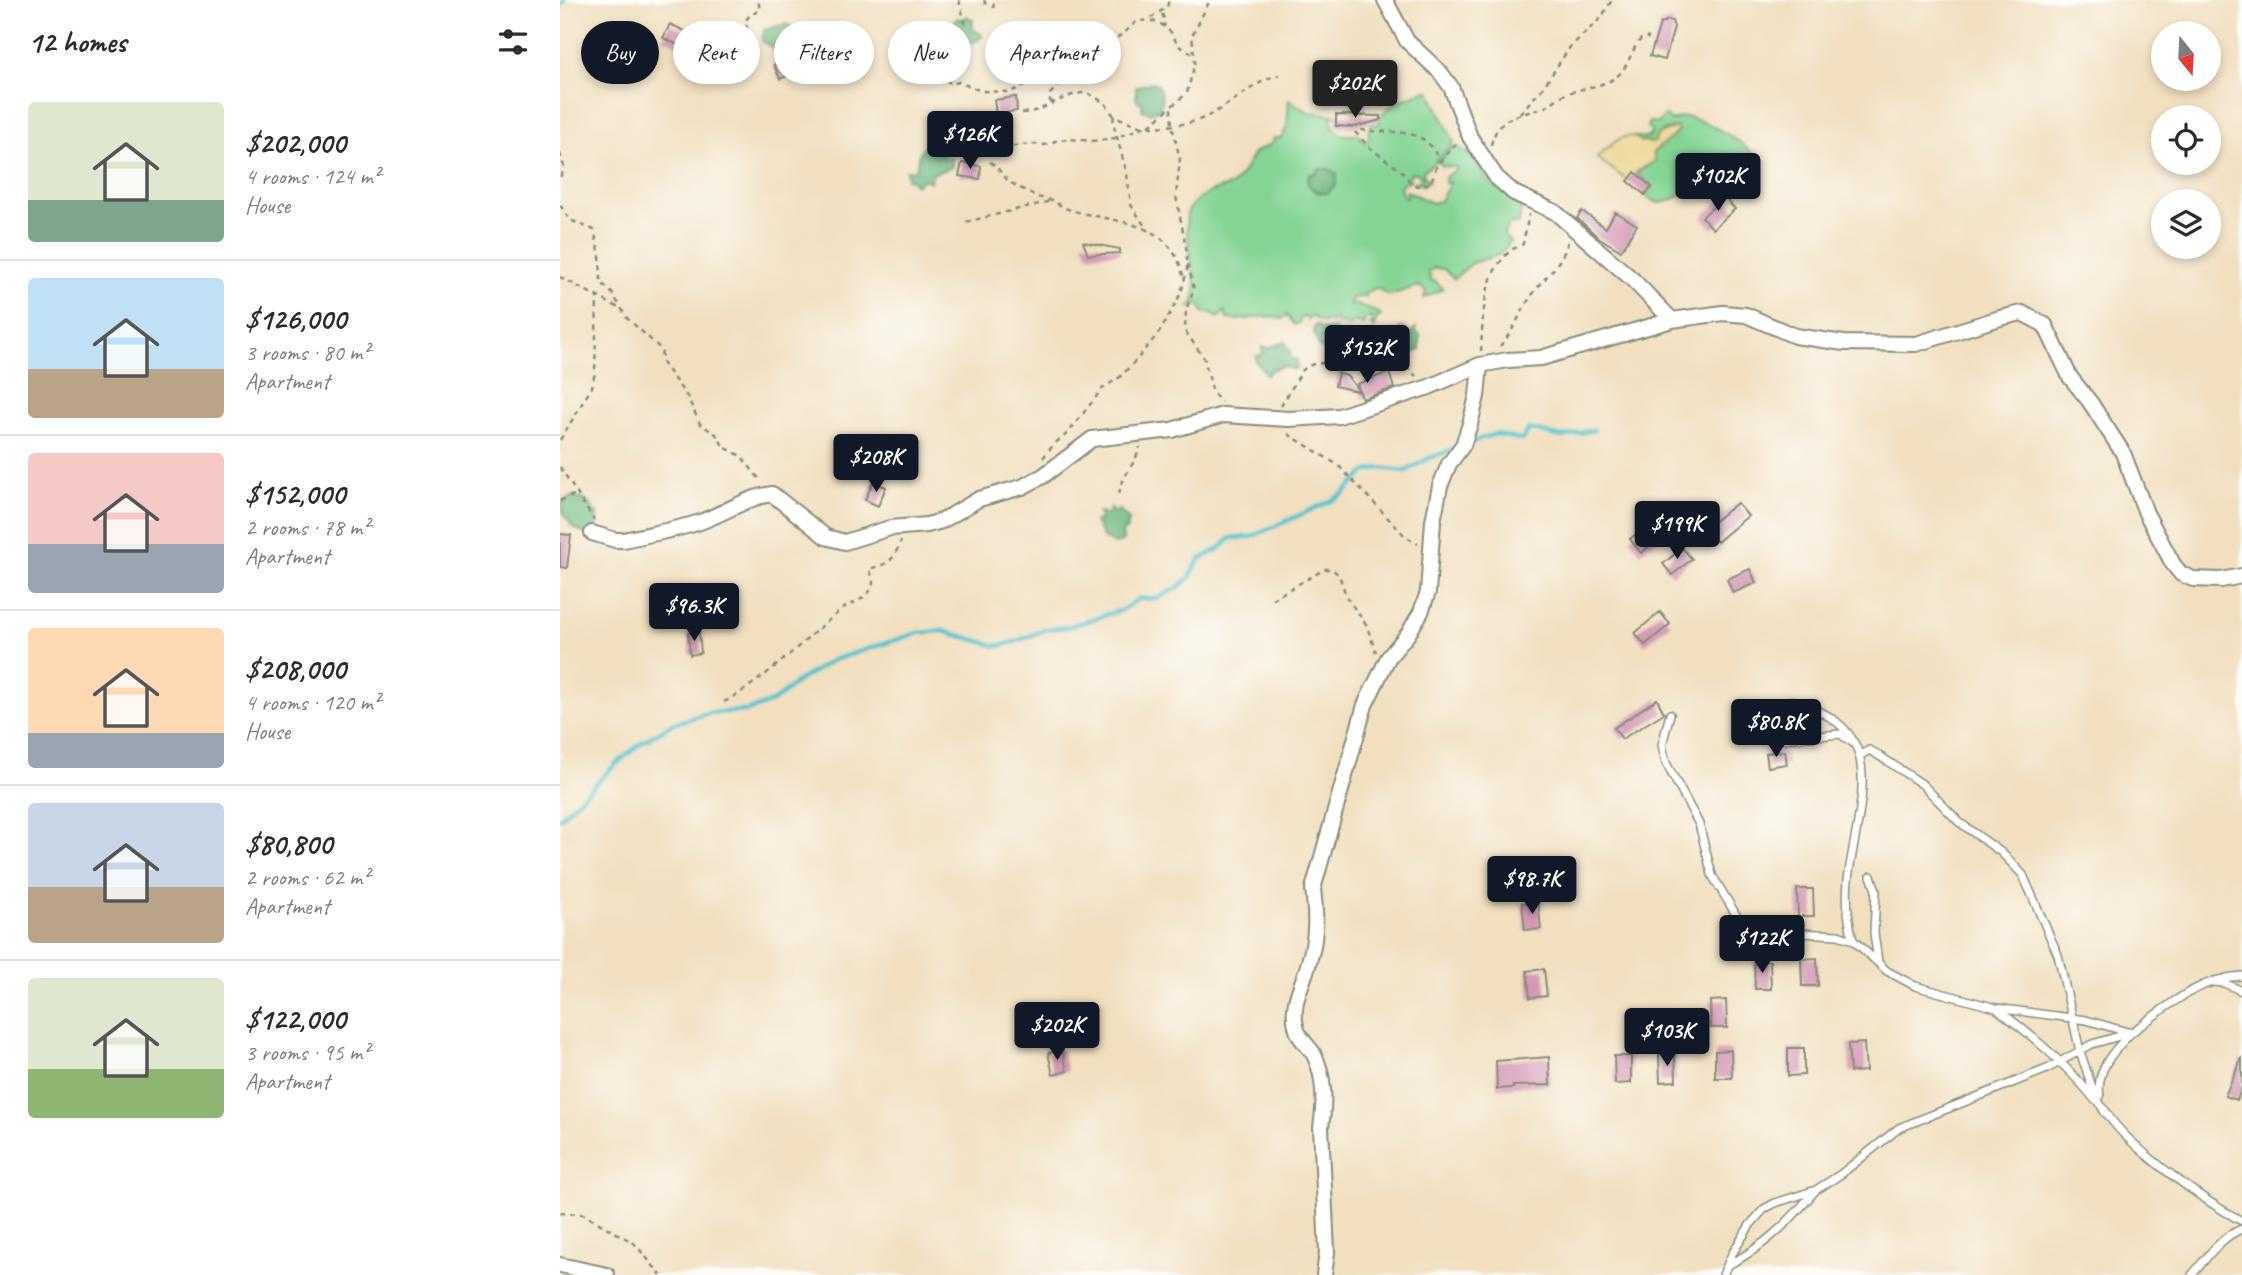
<!DOCTYPE html>
<meta charset="utf-8">
<style>
body{margin:0;font-family:Caveat,sans-serif;background:#f2f2f3;color:#2b2b33;height:100vh;display:flex;flex-direction:column;font-size:26px;white-space:nowrap}
*{box-sizing:border-box;margin:0}
p{font-size:23px;color:#7c7c81}
.icon{flex:none;width:38px;height:38px;fill:none;stroke:currentColor;stroke-width:2;stroke-linecap:round;stroke-linejoin:round}
.map{position:relative;flex:1;overflow:hidden}
.panel{display:flex;flex-direction:column;background:#fff;width:560px}
.panel>*{flex:none}
.guide{position:absolute;left:21px;top:21px;width:665px;height:63px;display:flex;gap:14px}
.needle{width:46px;rotate:162deg}
.fabs{position:absolute;left:1591px;top:21px;display:grid;gap:14px}
.fabs a{display:grid;place-items:center;width:70px;height:70px;border-radius:50%;background:#fff;box-shadow:0 4px 10px #0003;font-size:35px}
.price{position:absolute;translate:-50% -60px;padding:0 16px;border-radius:7px;background:#111827;color:#fff;font-size:23px;line-height:46px;filter:drop-shadow(0 2px 4px #0008)}
.price::after{content:'';position:absolute;left:50%;top:42px;width:21px;height:16px;margin-left:-10px;background:inherit;clip-path:polygon(0 0,100% 0,50% 100%)}
.price.current{background:#222;color:#fff}
ul{padding:0;list-style:none}
li{display:flex;align-items:center;gap:21px;height:175px;padding:0 28px}
li+li{border-top:2px solid #e1e1e2}
li span{display:grid;place-items:center;flex:none;width:196px;height:140px;border-radius:7px;color:#555}
li>.icon{margin-inline-start:auto}
span .icon{width:84px;height:84px;fill:#fffc;stroke-width:1}
li b{font-size:30px}
h2{display:flex;justify-content:space-between;align-items:center;height:84px;padding:0 28px;font-size:30px}
.tag{padding:0 24px;border-radius:32px;background:#fff;box-shadow:0 4px 10px #0003;font-size:24px;line-height:63px}
.tag.current{background:#111827;color:#fff}
main{display:flex;flex:1;min-height:0}
.map>svg:first-child{display:block}
</style>
<main>
<section class="panel">
<h2>12 homes<svg class="icon" aria-label="filters" viewBox="0 0 24 24"><path d="M4 7h16M4 17h16"/><circle cx="9" cy="7" r="2"/><circle cx="15" cy="17" r="2"/></svg></h2>
<ul>
<li><span style="background:linear-gradient(#dfe7d0 70%,#7fa58c 0)"><svg class="icon" aria-label="home" viewBox="0 0 24 24"><path d="M3 11l9-7 9 7M6 9v11h12V9"/></svg></span><div><b>$202,000</b><p>4 rooms · 124 m²</p><p>House</p></div></li>
<li><span style="background:linear-gradient(#bfe0f5 65%,#b9a48a 0)"><svg class="icon" aria-label="home" viewBox="0 0 24 24"><path d="M3 11l9-7 9 7M6 9v11h12V9"/></svg></span><div><b>$126,000</b><p>3 rooms · 80 m²</p><p>Apartment</p></div></li>
<li><span style="background:linear-gradient(#f6c9c9 65%,#9aa5b1 0)"><svg class="icon" aria-label="home" viewBox="0 0 24 24"><path d="M3 11l9-7 9 7M6 9v11h12V9"/></svg></span><div><b>$152,000</b><p>2 rooms · 78 m²</p><p>Apartment</p></div></li>
<li><span style="background:linear-gradient(#ffd9b3 75%,#9aa5b1 0)"><svg class="icon" aria-label="home" viewBox="0 0 24 24"><path d="M3 11l9-7 9 7M6 9v11h12V9"/></svg></span><div><b>$208,000</b><p>4 rooms · 120 m²</p><p>House</p></div></li>
<li><span style="background:linear-gradient(#c9d6e8 60%,#b9a48a 0)"><svg class="icon" aria-label="home" viewBox="0 0 24 24"><path d="M3 11l9-7 9 7M6 9v11h12V9"/></svg></span><div><b>$80,800</b><p>2 rooms · 62 m²</p><p>Apartment</p></div></li>
<li><span style="background:linear-gradient(#dfe7d0 65%,#8fb573 0)"><svg class="icon" aria-label="home" viewBox="0 0 24 24"><path d="M3 11l9-7 9 7M6 9v11h12V9"/></svg></span><div><b>$122,000</b><p>3 rooms · 95 m²</p><p>Apartment</p></div></li>
</ul>
</section>
<div class="map">
<svg width="1682" height="1275" viewBox="0 0 1682 1275">
<rect width="100%" height="100%" fill="#fdfcf7"/>
<filter id="ink" filterUnits="userSpaceOnUse"><feTurbulence type="fractalNoise" baseFrequency=".0143" numOctaves="2"/><feDisplacementMap in="SourceGraphic" scale="14" xChannelSelector="R" yChannelSelector="G"/><feConvolveMatrix kernelMatrix="1 2 1 2 8 2 1 2 1" color-interpolation-filters="sRGB"/></filter>
<filter id="wash" filterUnits="userSpaceOnUse"><feTurbulence type="fractalNoise" baseFrequency=".00686" numOctaves="4" result="noise"/><feDisplacementMap in="SourceGraphic" scale="28" xChannelSelector="R" yChannelSelector="G"/><feGaussianBlur stdDeviation="1.57" result="paint"/><feColorMatrix in="noise" values="0 0 0 0 0 0 0 0 0 0 0 0 0 0 0 0 0 1.4 0 .05"/><feComposite in="paint" operator="in"/></filter>
<g filter="url(#wash)">
<rect width="100%" height="100%" fill="#f1dfc0"/>
<path fill="#85d494" stroke="#528864" stroke-width="2" d="M867,90L870,92L894,142L874,164L863,171V175L869,181L863,185L853,182L860,181L862,177L857,173H851L849,175L850,181H846L840,186L842,195L847,198L846,191L872,203L880,201L890,183H885V177L897,169L896,167L882,166L879,162L893,147H898L914,159L927,179L961,208L959,223L950,224L944,232L945,237L951,242L939,255L912,263L894,279L884,269L874,268L869,272L871,281H875L883,289L864,298L866,291L858,286L830,295H826L819,288H815L805,294V297H794L790,303V306L794,304L819,313L821,316L817,318L814,330L813,326L810,325L813,323L811,320L812,318H805L804,324L796,322L787,327L784,323L778,324L776,319L774,322H761L751,316L748,320L746,317L741,318L739,323L735,325L727,315L722,319C698,312 688,323 667,319L665,311L658,318L652,313H644L638,303L629,308L634,302L636,292C635,273 624,229 627,215C630,198 657,188 671,186L682,174L695,152L711,144L714,138H721L727,127L729,100L749,112L776,115L771,118C772,131 783,139 797,134L805,142L810,137L808,131L811,125L820,123V116L836,102Z
M1104,116H1107L1110,121C1116,119 1121,116 1127,117C1149,122 1183,141 1197,158L1186,163L1182,159L1176,160L1174,163L1175,169L1164,174L1158,166L1145,170L1144,178L1148,182L1140,186L1138,182H1127L1125,186L1128,192C1110,200 1102,210 1085,195L1092,187L1077,173L1095,161L1093,153L1115,132L1116,127L1103,131L1095,142L1090,143L1085,141L1081,142L1071,136L1085,138L1091,135V131L1087,127L1089,122L1098,123Z"/>
<path fill="#6cb67e" stroke="#467a59" stroke-width="2" d="M407,16L413,20V29L422,35V37L411,44L396,42L392,35L394,33V22L397,18L405,19Z
M225,24L231,26L236,33L235,40L231,41L227,49L212,48L202,41L204,30Z
M592,82L598,85L602,99L600,109L590,113L582,110L583,105L576,99V87Z
M367,142L383,149L381,155L386,158L392,157V167L372,174L370,182L365,179L355,185L352,180L347,179L346,170H356L359,154Z
M761,169H769L777,174L776,184L767,193C760,194 750,190 747,181L750,174H756L757,170Z
M756,325L764,330L775,328L778,340L783,338L789,347L794,348L793,355L790,356L781,352L771,355L764,348H759L753,330Z
M840,328L846,329L850,333L856,328V332L860,335V350L853,353L849,359L843,357L828,342L832,336V331L837,333Z
M725,341L728,350H730L731,358L737,360V369L734,370L724,366L711,370L707,375L696,362V356L703,354L702,347L710,348L714,345L717,347L718,344Z
M14,496L17,499L23,498L27,505L31,504L34,512L37,513L36,529L26,534L11,526L10,522C4,518 0,507 3,501C6,498 10,498 14,496Z
M550,508L557,513L559,509L569,520L567,529L562,532L563,541C556,547 550,541 543,538L535,521L541,519L538,513L549,514Z"/>
<path fill="#eeda9e" stroke="#868c69" stroke-width="2" d="M1116,127L1118,130C1113,139 1101,145 1093,152L1095,161L1075,173L1068,181L1037,158C1048,147 1067,126 1081,142L1085,141L1090,143L1095,142L1097,135Z"/>
<g fill="none" stroke-linecap="round" stroke-linejoin="round">
<path stroke="#55c2cd" stroke-width="4.5" d="M0,7L4,0
M909,443L935,434L962,440L969,429L1002,437L1034,430
M0,818L56,764L81,743L112,724L148,713L186,711L199,707L214,701L238,681L273,660L358,633L383,631L437,646L455,642L487,629L507,627L562,610L578,599L598,598L619,587L630,577L639,560L659,549L671,538L691,537L771,501L783,494L805,472L820,468L846,471L869,458L894,449"/>
</g>
<g id="blocks">
<path fill="#d599b7" d="M1108,20L1112,21L1114,27L1105,60L1090,56L1100,24Z
M110,24L131,34L124,48L103,38Z
M233,57L239,71L220,79L214,65Z
M456,97L457,111L436,114L434,100Z
M776,115L821,116V120L794,127L776,126Z
M402,163L421,166L420,179L399,176Z
M1075,172L1092,187L1085,195L1068,181Z
M1164,197L1175,209L1153,229L1142,217Z
M1022,211L1046,228L1055,212L1077,225L1061,251L1038,237L1017,218Z
M523,242L560,249V253L528,255Z
M829,372L834,388L802,399L800,392L775,386L778,373L787,376L800,392L797,384Z
M313,482L326,487L318,506L305,500Z
M1177,503L1188,516L1157,542L1146,528Z
M1101,514L1112,527L1081,553L1070,539Z
M0,534L11,535L7,568L0,567Z
M1122,548L1132,559L1112,575L1103,564Z
M1190,569L1196,583L1173,593L1167,579Z
M1100,612L1110,624L1085,645L1075,633Z
M139,631L141,653L130,655L128,633Z
M1097,699L1104,713L1062,739L1054,728Z
M1225,751L1227,764L1208,767L1206,753Z
M1237,889H1253L1254,916H1238Z
M978,901L981,929L965,930L962,903Z
M1257,958L1258,986H1242L1241,959Z
M1194,961H1210L1211,989H1195Z
M984,969L987,996L970,998L967,971Z
M1166,1000L1167,1028H1151L1150,1001Z
M1304,1043L1306,1071L1290,1072L1288,1044Z
M1228,1048H1244V1075L1228,1076Z
M502,1050L507,1071L493,1075L488,1053Z
M1171,1050L1172,1078H1155V1051Z
M1099,1054H1115L1116,1081L1100,1082Z
M1054,1056H1071V1083L1055,1084Z
M989,1057L990,1085L953,1086V1088L937,1089L936,1061Z
M1682,1057V1087L1677,1100L1665,1096Z"/>
</g>
</g>
<g filter="url(#ink)">
<use href="#blocks" fill-opacity="0" stroke="#888e7a" stroke-width="2"/>
<g fill="none" stroke-linecap="round" stroke-linejoin="round">
<defs>
<path id="service" d="M1234,701C1259,710 1282,719 1295,744L1280,734L1223,739L1205,734C1194,712 1216,703 1234,701Z
M1110,714L1102,745L1106,763L1139,824L1152,875L1178,918L1189,928L1205,935L1220,936L1240,933L1278,935L1293,940L1327,971L1355,986L1436,1008L1526,1020L1571,1033C1605,1008 1638,978 1682,976
M1301,755L1309,750L1315,753L1362,784L1399,822L1442,853L1463,875L1498,955L1520,1051L1533,1090L1545,1113
M1311,876L1316,890L1314,933L1318,962
M1293,940C1288,920 1286,900 1288,880C1292,841 1313,780 1295,744
M1653,982L1664,983L1682,991
M1437,1009C1473,1036 1507,1065 1535,1100
M1540,1096C1535,1071 1554,1050 1570,1034
M1545,1110C1563,1144 1647,1203 1682,1221
M1168,1265C1204,1247 1229,1222 1254,1192
M1163,1275L1172,1254L1190,1225L1204,1209L1215,1203L1256,1190L1281,1174L1339,1128L1487,1069L1532,1044L1570,1033
M1632,1275C1647,1258 1660,1237 1682,1229"/>
<path id="minor" d="M825,0L847,41L880,72L891,87L910,137L936,177L954,193L995,212L1072,279L1112,320
M32,533L55,540H64C89,534 116,530 140,522C163,514 188,497 212,494L266,537L285,542L330,528L367,525L382,521L419,499L462,487L483,476L532,439L612,430L663,415L729,419L779,416L869,387L920,365L948,360L981,358L1112,320L1163,313L1186,315L1235,336L1284,343L1356,344L1440,318L1462,313L1485,325L1510,377L1530,402L1563,453L1586,513L1613,564L1621,574L1633,579L1661,580L1682,576
M0,1265L47,1275
M764,1275L767,1252L761,1127C765,1105 765,1074 753,1053C747,1044 738,1038 736,1026C730,1002 745,981 750,958C757,935 756,913 753,889L805,705L828,658L848,634L861,612L868,592L873,521L880,486L889,464L903,445L910,424L917,396L920,365"/>
</defs>
<use href="#service" stroke="#888e7a" stroke-width="10"/>
<use href="#minor" stroke="#888e7a" stroke-width="18"/>
<path stroke="#888e7a" stroke-width="2.5" stroke-dasharray="5 5" stroke-linecap="butt" d="M399,0L405,23L396,42L389,46L385,52L382,76L391,84L399,82L421,91L450,92L481,79L504,75L538,53L541,47L563,34L576,22L588,20L600,23L613,34L617,45L633,54
M424,0L428,9
M433,8L435,0
M602,14L605,21L604,27
M591,18L607,7L609,0
M182,57L190,38L185,21L190,15L200,10L198,0
M493,102L490,101V94L510,73
M462,113C487,112 503,92 528,93L545,103L554,116L582,127
M960,113L982,89L1010,47L1041,18L1052,0
M554,116L553,122L567,174L571,205L588,231
M589,127C609,126 630,125 648,116C669,106 701,77 720,75
M801,130C833,134 868,125 879,162
M795,132L810,148L843,172L849,181L857,186L871,183L877,164L896,144
M931,145C938,116 956,116 980,109C989,107 995,99 1003,95C1019,88 1041,87 1055,78C1069,68 1071,48 1083,37L1089,38
M433,149L469,144L485,145L498,140L509,139L532,141L555,138L591,124L627,93L635,63L632,36L650,0
M0,153L4,167L0,178
M430,162C440,168 444,179 453,184C461,189 469,192 476,196C480,199 481,197 486,199C495,201 502,208 511,210C558,224 613,219 624,280
M0,205L10,220L34,230L40,255L41,282L52,293L67,318L101,349L103,364L128,398L140,424L156,434L164,447L181,456L201,481
M406,222L491,201
M628,264L634,289L626,310L625,331L644,358L653,393L661,402
M0,277L59,308
M940,346C954,331 960,312 972,295C984,277 1002,265 1008,241
M921,351C923,317 922,277 949,252C954,247 958,248 963,244L969,214
M721,406L742,371C758,354 782,370 802,369C815,368 828,364 841,362L856,376
M728,434L778,465L845,536L858,544
M0,440L32,387L35,372L37,297
M483,458L494,444L508,433L543,388L560,377L578,358L601,330L621,293L627,270V252L616,196L620,159L612,126L611,108
M0,467L34,520
M559,494C563,473 575,465 580,447
M0,501L16,494
M712,599L765,569H772L779,575L787,598L806,624L816,652
M164,702C208,678 241,642 280,611C289,603 305,601 311,589C315,582 312,576 309,569C331,563 332,562 341,541
M0,1213L23,1214L74,1243L101,1275"/>
<use href="#service" stroke="#fff" stroke-width="7"/>
<use href="#minor" stroke="#fff" stroke-width="14"/>
</g>
</g>
</svg>
<div class="fabs">
<a><svg class="needle" viewBox="-14 -14 28 28"><path d="M0-13l5 13h-10z" fill="#e53935"/><path d="M0 13l5-13h-10z" fill="#7c7c81"/></svg></a>
<a><svg class="icon" aria-label="locate" viewBox="0 0 24 24"><circle cx="12" cy="12" r="6"/><path d="M12 2v4M12 18v4M2 12h4M18 12h4"/></svg></a>
<a><svg class="icon" aria-label="layers" viewBox="0 0 24 24"><path d="M12 4l9 5-9 5-9-5zM3 14l9 5 9-5"/></svg></a>
</div>
<b class="price current" style="left:795px;top:120px">$202K</b>
<b class="price" style="left:410px;top:171px">$126K</b>
<b class="price" style="left:1158px;top:213px">$102K</b>
<b class="price" style="left:807px;top:385px">$152K</b>
<b class="price" style="left:316px;top:494px">$208K</b>
<b class="price" style="left:1117px;top:561px">$199K</b>
<b class="price" style="left:134px;top:643px">$96.3K</b>
<b class="price" style="left:1216px;top:759px">$80.8K</b>
<b class="price" style="left:972px;top:916px">$98.7K</b>
<b class="price" style="left:1202px;top:975px">$122K</b>
<b class="price" style="left:497px;top:1062px">$202K</b>
<b class="price" style="left:1107px;top:1068px">$103K</b>
<div class="guide">
<a class="tag current">Buy</a>
<a class="tag">Rent</a>
<a class="tag">Filters</a>
<a class="tag">New</a>
<a class="tag">Apartment</a>
</div>
</div>
</main>
